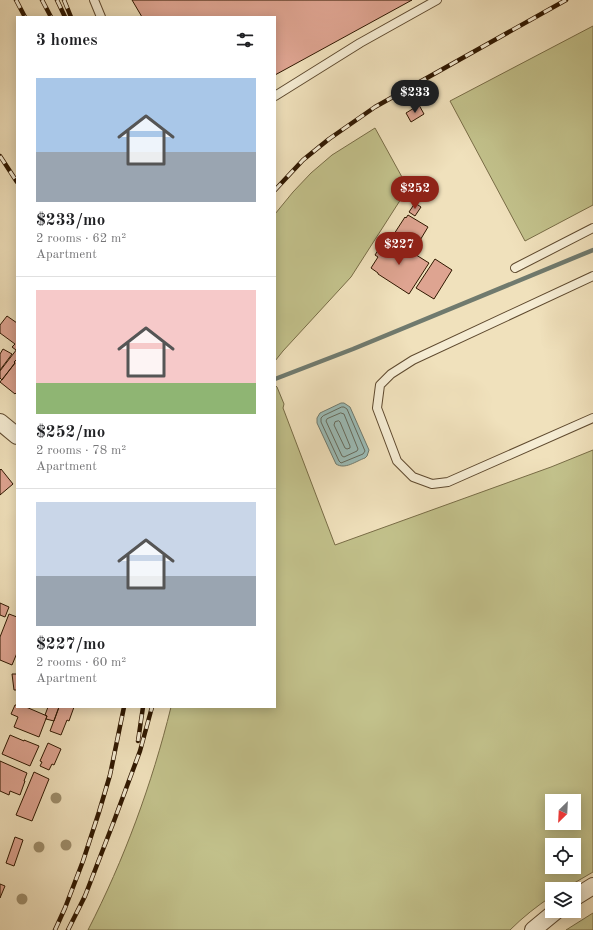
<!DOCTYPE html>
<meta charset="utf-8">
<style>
body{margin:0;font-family:"Old Standard TT",serif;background:#f6f6f6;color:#202124;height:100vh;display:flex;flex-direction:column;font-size:15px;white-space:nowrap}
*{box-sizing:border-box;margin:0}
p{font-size:13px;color:#757577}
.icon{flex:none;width:22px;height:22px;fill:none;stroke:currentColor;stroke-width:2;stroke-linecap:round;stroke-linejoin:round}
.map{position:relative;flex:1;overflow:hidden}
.sheet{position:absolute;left:16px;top:16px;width:260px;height:692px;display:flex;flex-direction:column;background:#fff;border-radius:0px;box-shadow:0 2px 10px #0003}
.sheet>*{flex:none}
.needle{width:26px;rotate:204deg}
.fabs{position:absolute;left:545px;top:794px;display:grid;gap:8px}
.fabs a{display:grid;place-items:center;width:36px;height:36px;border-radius:0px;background:#fff;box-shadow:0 2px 10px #0003;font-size:20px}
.price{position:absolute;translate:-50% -34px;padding:0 9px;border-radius:14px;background:#8f2418;color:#fff;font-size:13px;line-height:26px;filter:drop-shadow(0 1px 2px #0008)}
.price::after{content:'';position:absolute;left:50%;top:24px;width:12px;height:9px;margin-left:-6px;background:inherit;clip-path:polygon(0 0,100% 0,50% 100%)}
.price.active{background:#222;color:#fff}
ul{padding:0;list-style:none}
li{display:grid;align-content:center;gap:8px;height:212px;padding:0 20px}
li+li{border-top:1px solid #e0e0e0}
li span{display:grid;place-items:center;height:124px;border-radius:0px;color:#555}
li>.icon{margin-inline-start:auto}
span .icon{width:72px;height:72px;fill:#fffc;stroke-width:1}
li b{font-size:17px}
h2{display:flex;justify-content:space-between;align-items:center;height:48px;padding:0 20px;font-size:17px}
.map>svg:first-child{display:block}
</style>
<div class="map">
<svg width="593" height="930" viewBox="0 0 593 930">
<rect width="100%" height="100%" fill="#f0e1bc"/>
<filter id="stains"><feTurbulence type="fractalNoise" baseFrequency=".005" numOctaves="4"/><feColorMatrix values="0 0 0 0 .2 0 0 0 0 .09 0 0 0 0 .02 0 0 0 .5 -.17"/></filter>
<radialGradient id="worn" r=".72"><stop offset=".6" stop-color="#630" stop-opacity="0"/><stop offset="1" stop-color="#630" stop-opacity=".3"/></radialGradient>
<path fill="#c2c18b" stroke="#786c46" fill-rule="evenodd" d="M593,26V205L525,241L450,101Z
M375,128L408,188L351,277L283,351L275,361V214L293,192L311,173L332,155Z
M275,385L277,387L284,404L283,408L335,545L551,467L593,450V872L564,889H552V896C537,906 523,917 510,930H88C124,860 152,784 171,707H275ZM552,801H574V823H552ZM552,845H574V867H552Z
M593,913V930H566Z"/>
<path fill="#9bbcb7" stroke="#707a6e" d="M341,403H344L350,407L369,450L367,456L365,458C356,461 345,470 336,464L317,423V418L320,413Z"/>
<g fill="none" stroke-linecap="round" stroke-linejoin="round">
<path stroke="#656a5c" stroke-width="1" d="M342,407H344L347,409L365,451L363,454L341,463L339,461L321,422V418L323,416Z
M341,413L344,414L358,449L357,451L344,457L342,456L326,421L327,419Z
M339,421L340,422L350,446V448L347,449L345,448L334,425L335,422Z"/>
<path stroke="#707a6e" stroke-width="4.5" d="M275,379L353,349L593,250"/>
</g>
<path fill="#dea491" stroke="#2f1700" d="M132,0H412L275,75V17H142Z
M419,105L424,114L411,122L406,113Z
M415,203L421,207L415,216L409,212Z
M408,215L428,227L416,247L412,244L411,246L394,234L405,217L406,218Z
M386,238L396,244L397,243L429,263L409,294L378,274V273L371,268L378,257L375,255Z
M435,259L452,270L434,299L416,288Z
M7,316L17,323V348L16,350L12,347L15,344L0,333V325Z
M3,349L12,354L0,370V354Z
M17,349V359L14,362L15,363L2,380L0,378V371Z
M17,359V392L15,394L0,382L15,363L14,362Z
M1,469L13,484L0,495V470Z
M0,603L9,607L5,617L0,615Z
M9,614L17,617V653L12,665L0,660V637Z
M12,674H17V690H14Z
M15,705H17V707H26L47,716L39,737L14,727L18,717L11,714Z
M48,707H59L54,721L46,719L47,716L45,715Z
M59,707H74L69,721L67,720L61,735L50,731Z
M10,735L24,741V740L39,746L30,766L2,754Z
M48,743L61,749L54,765L52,764L49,770L40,766L42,762L40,761Z
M0,761L27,773L24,781H25L20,795L10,791L9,795L0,791Z
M34,772L49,779L32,821L16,815Z
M15,837L23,840L14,866L6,863Z
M0,884L5,886L0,898Z"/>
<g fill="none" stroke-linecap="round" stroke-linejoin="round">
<defs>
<path id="lane" d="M94,0L101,17
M275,96L360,43L437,0
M515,268L593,228
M593,276L413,360L391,374L380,385L377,408L397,461L413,477L432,484L448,482L593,418"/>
<path id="street" d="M0,422L17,436
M574,898L593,886
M533,930L556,911"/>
</defs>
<use href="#lane" stroke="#5f4a2f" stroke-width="10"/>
<use href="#street" stroke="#5f4a2f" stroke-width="18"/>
<use href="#lane" stroke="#f5ecd3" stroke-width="8"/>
<use href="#street" stroke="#f5ecd3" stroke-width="16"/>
<defs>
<path id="rail" d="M16,0L25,17
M42,0L51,17
M57,0L65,17
M64,0L71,17
M0,156L17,182
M275,190L303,160L329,139L375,107L566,0
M138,741L143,707
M55,930L65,908L83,861L99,812L110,775L124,707
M68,930L85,896L114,821L140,751L152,707"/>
</defs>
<use href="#rail" stroke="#2f1700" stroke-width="4.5"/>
<use href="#rail" stroke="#f5ecd3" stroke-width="3" stroke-dasharray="9" stroke-linecap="butt"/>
</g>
<g fill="#9e8e6c">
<circle cx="56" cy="798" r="5.5"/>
<circle cx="66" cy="845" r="5.5"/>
<circle cx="39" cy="847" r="5.5"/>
<circle cx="22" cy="899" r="5.5"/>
</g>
<rect width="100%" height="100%" filter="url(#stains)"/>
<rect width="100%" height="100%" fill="url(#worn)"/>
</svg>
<div class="fabs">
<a><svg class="needle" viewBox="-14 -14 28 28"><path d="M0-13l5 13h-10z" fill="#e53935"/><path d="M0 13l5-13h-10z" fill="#757577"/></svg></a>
<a><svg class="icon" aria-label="locate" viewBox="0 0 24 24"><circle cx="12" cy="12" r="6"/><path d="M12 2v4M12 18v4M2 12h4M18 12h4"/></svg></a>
<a><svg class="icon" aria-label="layers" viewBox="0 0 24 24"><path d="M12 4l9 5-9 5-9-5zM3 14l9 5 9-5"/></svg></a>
</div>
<b class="price active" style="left:415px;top:114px">$233</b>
<b class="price" style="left:415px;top:210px">$252</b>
<b class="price" style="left:399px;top:266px">$227</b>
<section class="sheet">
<h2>3 homes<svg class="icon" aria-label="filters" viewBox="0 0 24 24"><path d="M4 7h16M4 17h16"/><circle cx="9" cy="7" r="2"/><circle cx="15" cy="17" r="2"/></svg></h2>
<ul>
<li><span style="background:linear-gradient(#a9c7e8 60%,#9aa5b1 0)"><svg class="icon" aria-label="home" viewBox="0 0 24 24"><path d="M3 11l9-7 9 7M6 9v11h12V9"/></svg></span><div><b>$233/mo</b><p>2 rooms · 62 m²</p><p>Apartment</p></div></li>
<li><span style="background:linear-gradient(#f6c9c9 75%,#8fb573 0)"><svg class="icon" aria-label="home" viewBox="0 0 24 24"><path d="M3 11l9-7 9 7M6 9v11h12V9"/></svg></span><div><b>$252/mo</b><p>2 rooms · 78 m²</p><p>Apartment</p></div></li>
<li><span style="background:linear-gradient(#c9d6e8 60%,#9aa5b1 0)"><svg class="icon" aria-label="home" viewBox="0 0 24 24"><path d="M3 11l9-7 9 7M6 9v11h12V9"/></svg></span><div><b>$227/mo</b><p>2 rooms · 60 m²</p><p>Apartment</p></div></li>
</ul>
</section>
</div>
